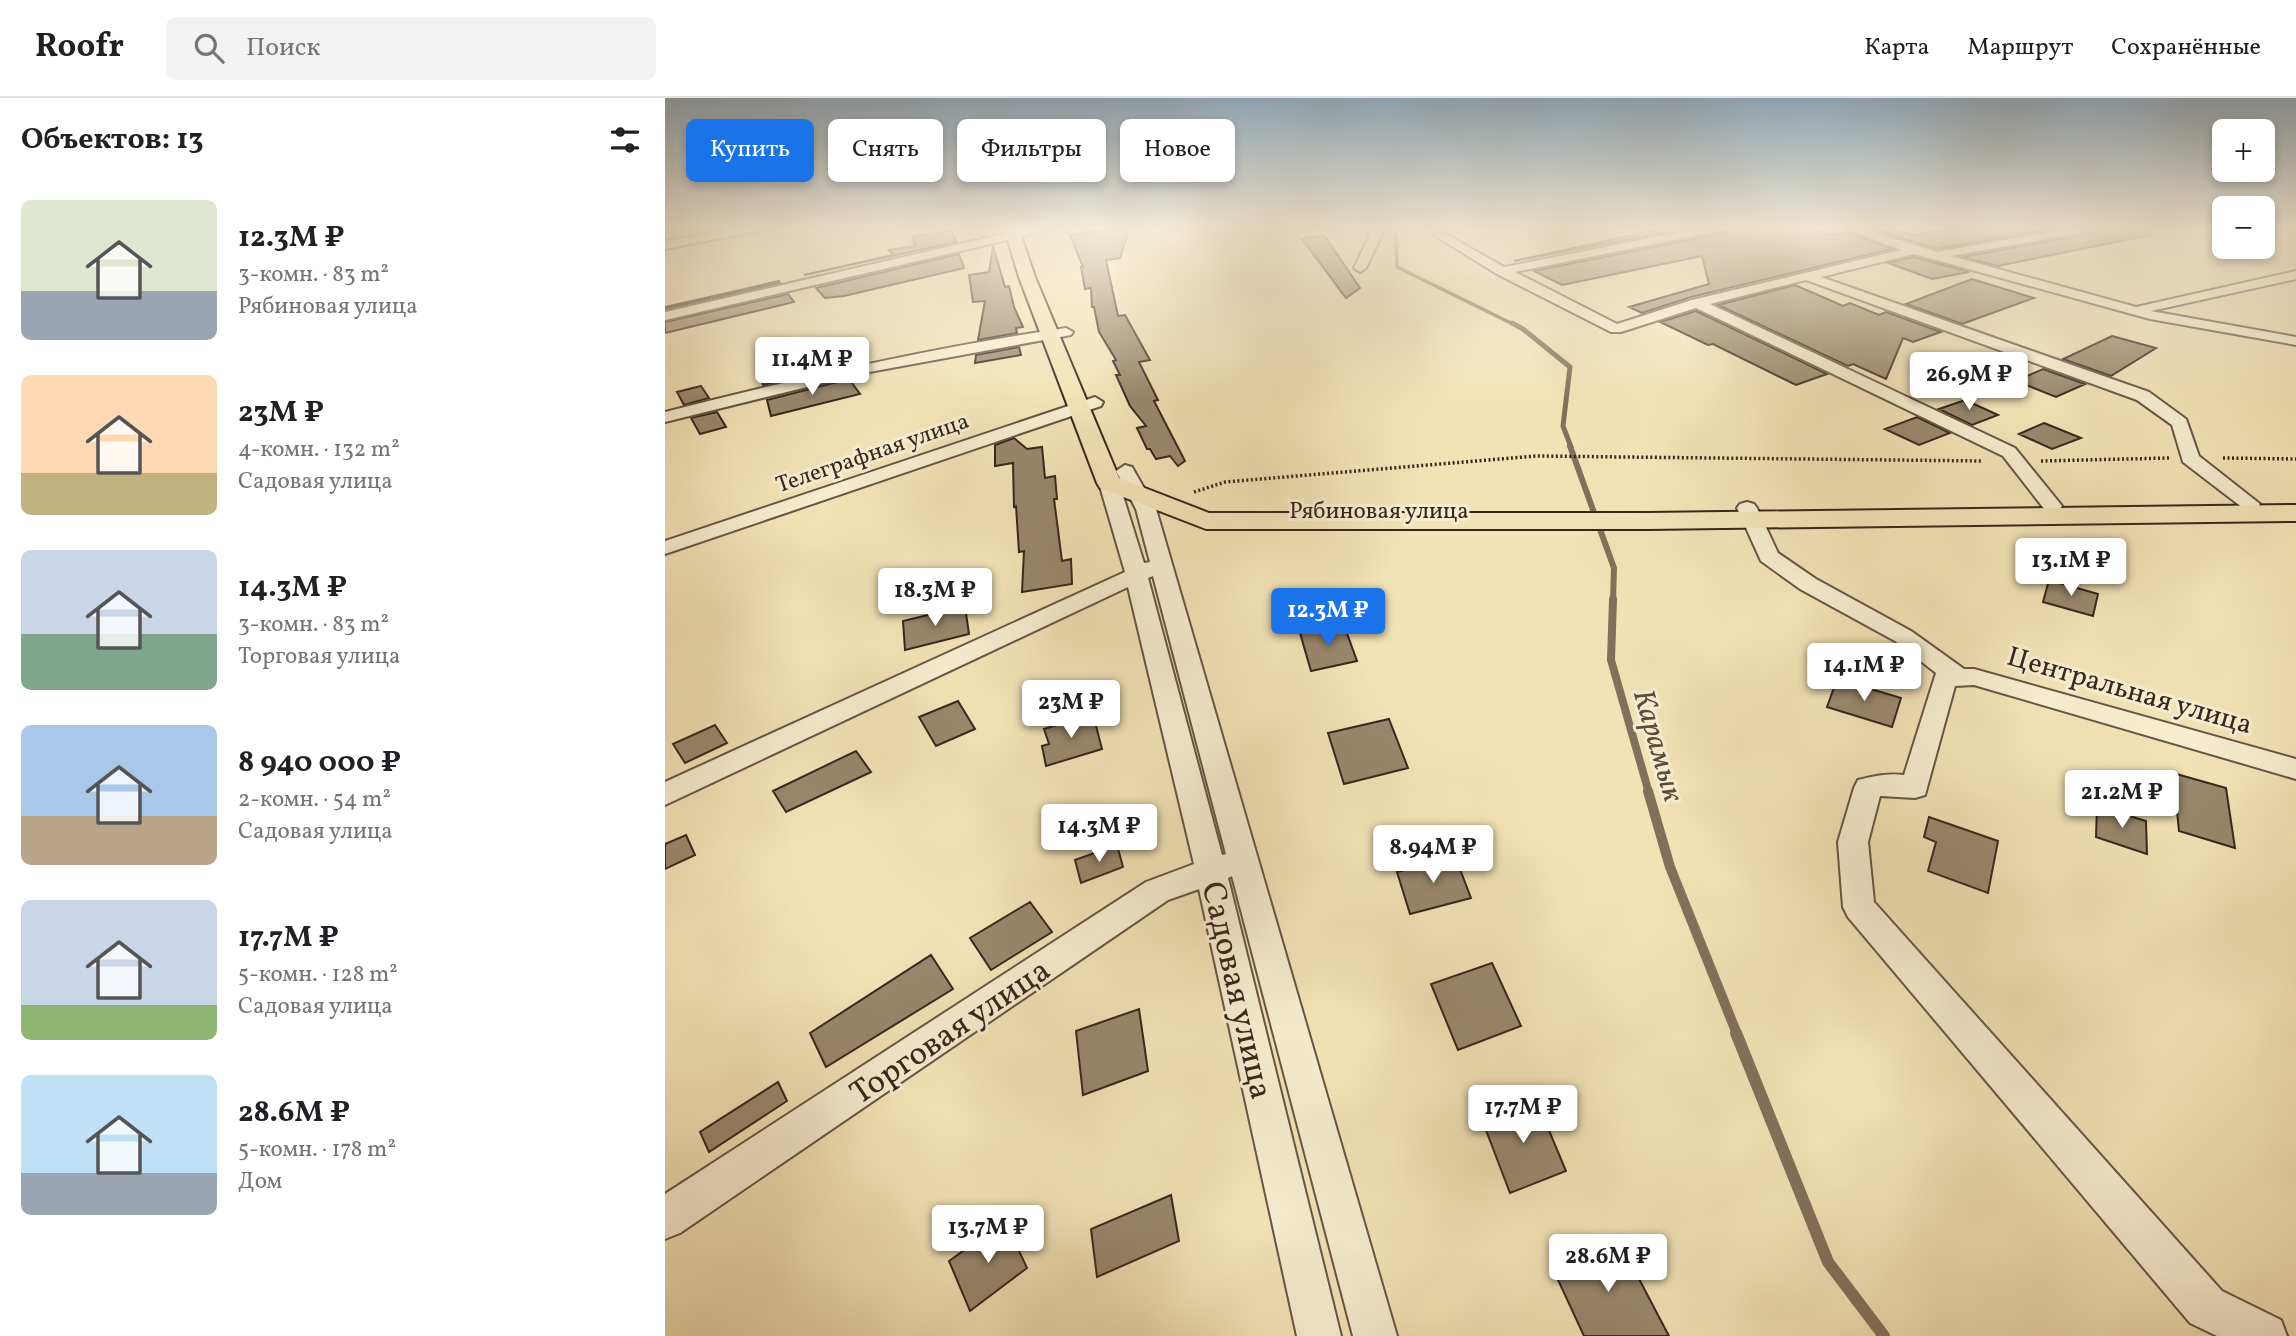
<!DOCTYPE html>
<html lang="ru">
<meta charset="utf-8">
<style>
body{margin:0;font-family:Vollkorn,serif;background:#f2f2f2;color:#202124;height:100vh;display:flex;flex-direction:column;font-size:26px;white-space:nowrap}
*{box-sizing:border-box;margin:0}
p{font-size:23px;color:#757577}
.icon{flex:none;width:38px;height:38px;fill:none;stroke:currentColor;stroke-width:2;stroke-linecap:round;stroke-linejoin:round}
.map{position:relative;flex:1;overflow:hidden}
.sheet{display:flex;flex-direction:column;background:#fff;width:665px}
.sheet>*{flex:none}
.top-card{position:absolute;left:21px;top:21px;width:665px;height:63px;display:flex;gap:14px}
.buttons{position:absolute;left:1547px;top:21px;display:grid;gap:14px}
.buttons a{display:grid;place-items:center;width:63px;height:63px;border-radius:10px;background:#fff;box-shadow:0 4px 10px #0003;font-size:35px}
.price{position:absolute;translate:-50% -60px;padding:0 16px;border-radius:7px;background:#fff;color:#222;font-size:23px;line-height:46px;filter:drop-shadow(0 2px 4px #0008)}
.price::after{content:'';position:absolute;left:50%;top:42px;width:21px;height:16px;margin-left:-10px;background:inherit;clip-path:polygon(0 0,100% 0,50% 100%)}
.price.current{background:#1a73e8;color:#fff}
ul{padding:0;list-style:none}
li{display:flex;align-items:center;gap:21px;height:175px;padding:0 21px}
li span{display:grid;place-items:center;flex:none;width:196px;height:140px;border-radius:10px;color:#555}
li>.icon{margin-inline-start:auto}
span .icon{width:84px;height:84px;fill:#fffc;stroke-width:1}
li b{font-size:30px}
h2{display:flex;justify-content:space-between;align-items:center;height:84px;padding:0 21px;font-size:30px}
.chip{padding:0 24px;border-radius:10px;background:#fff;box-shadow:0 4px 10px #0003;font-size:24px;line-height:63px}
.chip.current{background:#1a73e8;color:#fff}
header{display:flex;align-items:center;gap:42px;box-sizing:border-box;height:98px;padding:0 35px;background:#fff;border-bottom:2px solid #e0e0e0}
header strong{font-size:33px}
nav{display:flex;gap:38px;margin-inline-start:auto;font-size:24px}
.search{width:490px;height:63px;background:#f2f2f2;display:flex;align-items:center;gap:18px;box-sizing:border-box;padding:0 24px;border-radius:10px;color:#757577;font-size:26px}
main{display:flex;flex:1;min-height:0}
.map>svg:first-child{display:block}
</style>
<header>
<strong>Roofr</strong>
<div class="search"><svg class="icon" aria-label="search" viewBox="0 0 24 24"><circle cx="10" cy="10" r="6"/><path d="M15 15l6 6"/></svg>Поиск</div>
<nav><a>Карта</a><a>Маршрут</a><a>Сохранённые</a></nav>
</header>
<main>
<section class="sheet">
<h2>Объектов: 13<svg class="icon" aria-label="filters" viewBox="0 0 24 24"><path d="M4 7h16M4 17h16"/><circle cx="9" cy="7" r="2"/><circle cx="15" cy="17" r="2"/></svg></h2>
<ul>
<li><span style="background:linear-gradient(#dfe7d0 65%,#9aa5b1 0)"><svg class="icon" aria-label="home" viewBox="0 0 24 24"><path d="M3 11l9-7 9 7M6 9v11h12V9"/></svg></span><div><b>12.3M ₽</b><p>3-комн. · 83 m²</p><p>Рябиновая улица</p></div></li>
<li><span style="background:linear-gradient(#ffd9b3 70%,#c2b280 0)"><svg class="icon" aria-label="home" viewBox="0 0 24 24"><path d="M3 11l9-7 9 7M6 9v11h12V9"/></svg></span><div><b>23M ₽</b><p>4-комн. · 132 m²</p><p>Садовая улица</p></div></li>
<li><span style="background:linear-gradient(#c9d6e8 60%,#7fa58c 0)"><svg class="icon" aria-label="home" viewBox="0 0 24 24"><path d="M3 11l9-7 9 7M6 9v11h12V9"/></svg></span><div><b>14.3M ₽</b><p>3-комн. · 83 m²</p><p>Торговая улица</p></div></li>
<li><span style="background:linear-gradient(#a9c7e8 65%,#b9a48a 0)"><svg class="icon" aria-label="home" viewBox="0 0 24 24"><path d="M3 11l9-7 9 7M6 9v11h12V9"/></svg></span><div><b>8 940 000 ₽</b><p>2-комн. · 54 m²</p><p>Садовая улица</p></div></li>
<li><span style="background:linear-gradient(#c9d6e8 75%,#8fb573 0)"><svg class="icon" aria-label="home" viewBox="0 0 24 24"><path d="M3 11l9-7 9 7M6 9v11h12V9"/></svg></span><div><b>17.7M ₽</b><p>5-комн. · 128 m²</p><p>Садовая улица</p></div></li>
<li><span style="background:linear-gradient(#bfe0f5 70%,#9aa5b1 0)"><svg class="icon" aria-label="home" viewBox="0 0 24 24"><path d="M3 11l9-7 9 7M6 9v11h12V9"/></svg></span><div><b>28.6M ₽</b><p>5-комн. · 178 m²</p><p>Дом</p></div></li>
</ul>
</section>
<div class="map">
<svg width="1631" height="1238" viewBox="0 0 1631 1238">
<rect width="100%" height="100%" fill="#f2e3b7"/>
<filter id="stains"><feTurbulence type="fractalNoise" baseFrequency=".00286" numOctaves="4"/><feColorMatrix values="0 0 0 0 .2 0 0 0 0 .09 0 0 0 0 .02 0 0 0 .5 -.17"/></filter>
<radialGradient id="worn" r=".72"><stop offset=".6" stop-color="#630" stop-opacity="0"/><stop offset="1" stop-color="#630" stop-opacity=".3"/></radialGradient>
<g fill="none" stroke-linecap="round" stroke-linejoin="round">
<path stroke="#82715a" stroke-width="3.5" d="M730,129L732,169L850,227"/>
<path stroke="#82715a" stroke-width="5" d="M847,225L858,231L905,269L898,328L906,349"/>
<path stroke="#82715a" stroke-width="6" d="M905,348L949,470L948,503"/>
<path stroke="#82715a" stroke-width="8" d="M948,501L946,562L984,695"/>
<path stroke="#82715a" stroke-width="10" d="M983,693L1005,769L1072,936"/>
<path stroke="#82715a" stroke-width="12" d="M1071,935L1163,1164L1219,1238"/>
</g>
<path fill="#99886d" stroke="#38261d" stroke-width="2" d="M465,129L455,160L441,162L453,218L460,217L485,262L474,264L493,302L489,303L520,363L513,368L505,358L491,361L485,351H482L472,330L481,328L465,308L451,277H455L448,263L451,262L434,234L429,209H427L426,190L420,191L416,169H418L405,137Z
M1004,129H1030L849,163L973,136Z
M1066,129H1141L1166,137L1181,134L1227,151L1026,199L977,215L964,209L1044,186L1037,158L897,187L869,173L1059,135Z
M1202,129H1222L1248,137L1296,129H1398L1272,151Z
M1438,129H1484L1485,137L1333,168L1298,159L1430,135Z
M287,133L291,144L139,177L228,157L224,152L250,148L248,138Z
M659,137L695,190L681,200L637,141Z
M328,148L340,189L344,188L349,209L358,229L351,230L352,235L313,242L320,203L308,204L304,177L324,174Z
M294,156L299,170L179,198L160,200L151,190Z
M1249,159L1304,174L1267,181L1223,165Z
M1307,181L1369,200L1297,226L1241,206Z
M114,183L115,185L0,211V209Z
M1130,187L1178,208L1185,205L1214,217L1221,214L1276,234L1248,244L1238,240L1221,281L1188,266L1183,268L1053,207Z
M123,196L129,204L0,235V224Z
M1031,213L1162,276L1131,287L1048,246L1043,247L995,224Z
M1447,238L1491,250L1446,278L1398,261Z
M354,249L356,257L310,265L311,257Z
M168,258L176,269L98,287L94,274Z
M1378,271L1420,286L1391,299L1351,283Z
M184,281L195,296L106,318L102,302Z
M36,288L44,300L19,307L12,294Z
M1300,302L1333,317L1307,327L1274,311Z
M52,314L61,329L35,336L26,320Z
M1252,319L1285,335L1254,347L1220,331Z
M1379,325L1416,340L1387,351L1354,336Z
M349,340L362,351L377,349L380,380L390,378L392,401H389L397,463L406,461L407,486L357,494L359,453L354,454L351,408L349,409L348,365L330,368V347Z
M1384,482L1433,496L1428,518L1378,504Z
M300,508L304,536L240,552L238,523Z
M679,527L692,563L646,573L635,535Z
M1172,581L1236,600L1227,629L1162,609Z
M293,603L310,631L271,648L254,619Z
M428,616L437,651L381,668L377,648L384,646L379,631Z
M724,621L743,670L679,686L663,635Z
M50,627L62,645L20,665L8,646Z
M191,653L206,674L121,714L108,693Z
M1508,675L1561,690L1570,750L1514,733Z
M1432,708L1481,723L1482,756L1431,739Z
M1264,719L1333,743L1323,795L1263,773L1271,744L1259,739Z
M21,737L30,757L0,771V746Z
M452,747L458,769L416,785L410,762Z
M790,758L806,800L745,816L732,774Z
M365,804L387,834L326,872L305,840Z
M266,857L288,891L161,969L145,935Z
M827,865L856,928L793,952L766,886Z
M474,911L483,973L418,997L411,933Z
M113,984L122,1003L44,1054L35,1034Z
M870,999L901,1073L845,1095L816,1019Z
M506,1097L514,1143L432,1179L426,1131Z
M340,1123L362,1170L305,1213L284,1163Z
M951,1137L1004,1238H919L888,1171Z"/>
<g fill="none" stroke-linecap="round" stroke-linejoin="round">
<defs>
<path id="minor" d="M80,129H103L97,132L0,151V143Z
M697,129H710L717,136L701,170L695,174L689,170L705,137Z
M1042,129H1064L1058,132L850,174L952,226L1027,202L1236,152L1175,129H1192L1272,154L1412,129H1436L1430,132L1286,158L1471,209L1631,173V181L1486,213L1631,239V247L1485,221L1249,156L1156,179L1484,294L1521,321L1534,358L1595,406L1592,410H1578L1518,364L1507,327L1472,302L1141,182L1045,206L1350,350L1397,408L1394,412H1380L1338,358L1031,210L956,234H946L832,176L769,137L779,135L839,169Z
M1614,129H1631V134L1616,131Z
M360,131L364,133V137L0,222V214Z
M401,230L408,234L406,237L199,275L0,324V314C133,280 265,250 401,230Z
M430,299L438,304L436,308L0,456V443Z
M460,367L467,369L491,411L732,1238H688L567,778L563,780L676,1238H632L534,791L503,802L15,1135L0,1141V1096L481,784L529,766L463,489L0,707V684L460,474L434,385L437,381H451L454,385L479,465L485,464L471,411L451,373ZM488,478L561,756L557,757L483,480Z
M1082,404L1089,406L1092,410L1113,455L1151,481L1246,533L1299,571H1309L1631,661V681L1309,587L1290,588L1260,697L1250,700L1215,698L1203,744L1209,804L1557,1193L1616,1222L1622,1238H1552L1525,1225L1183,819L1178,809L1173,744L1189,690L1193,682C1209,678 1223,675 1239,677L1271,575L1230,543L1135,491L1096,463L1072,410L1075,406Z"/>
<path id="major" d="M339,129H353L370,179L454,380L544,415H983L1631,407V423L983,431H541L435,390L432,385L354,179Z"/>
</defs>
<use href="#minor" stroke="#654" stroke-width="4"/>
<use href="#major" stroke="#38261d" stroke-width="4"/>
<path stroke="#38261d" stroke-width="3.5" stroke-dasharray="2 2.5" stroke-linecap="butt" d="M1558,360L1631,361
M1376,363L1504,360
M529,394L560,384L871,358L1318,363"/>
<use href="#minor" fill="#f7edd0" fill-rule="evenodd"/>
<use href="#major" fill="#f2e3b7" fill-rule="evenodd"/>
</g>
<linearGradient id="sky" x2="0" y2="1"><stop stop-color="#93adc0"/><stop offset="0.43" stop-color="#f9f2df"/><stop offset="1" stop-color="#f9f2df" stop-opacity="0"/></linearGradient>
<rect width="1631" height="302" fill="url(#sky)"/>
<g text-anchor="middle" stroke-width="6" stroke-linejoin="round" paint-order="stroke">
<g font-size="23" fill="#38261d" stroke="#f7edd0">
<text transform="translate(207 354) rotate(-19)" y="8">Телеграфная улица</text>
<text x="714" y="420">Рябиновая улица</text>
</g>
<g font-size="28" fill="#38261d" stroke="#f7edd0">
<text transform="translate(1465 591) rotate(16)" y="10">Центральная улица</text>
</g>
<g font-size="30" font-style="italic" fill="#5d4c3c" stroke="#f7edd0">
<text transform="translate(994 647) rotate(74)" y="10">Карамык</text>
</g>
<g font-size="33" fill="#38261d" stroke="#f7edd0">
<text transform="translate(574 892) rotate(77)" y="12">Садовая улица</text>
<text transform="translate(284 932) rotate(-34)" y="12">Торговая улица</text>
</g>
</g>
<rect width="100%" height="100%" filter="url(#stains)"/>
<rect width="100%" height="100%" fill="url(#worn)"/>
</svg>
<div class="buttons">
<a>+</a>
<a>−</a>
</div>
<b class="price" style="left:147px;top:299px">11.4M ₽</b>
<b class="price" style="left:1304px;top:314px">26.9M ₽</b>
<b class="price" style="left:1406px;top:500px">13.1M ₽</b>
<b class="price" style="left:270px;top:530px">18.3M ₽</b>
<b class="price current" style="left:663px;top:550px">12.3M ₽</b>
<b class="price" style="left:1199px;top:605px">14.1M ₽</b>
<b class="price" style="left:406px;top:642px">23M ₽</b>
<b class="price" style="left:1457px;top:732px">21.2M ₽</b>
<b class="price" style="left:434px;top:766px">14.3M ₽</b>
<b class="price" style="left:768px;top:787px">8.94M ₽</b>
<b class="price" style="left:858px;top:1047px">17.7M ₽</b>
<b class="price" style="left:323px;top:1167px">13.7M ₽</b>
<b class="price" style="left:943px;top:1196px">28.6M ₽</b>
<div class="top-card">
<a class="chip current">Купить</a>
<a class="chip">Снять</a>
<a class="chip">Фильтры</a>
<a class="chip">Новое</a>
</div>
</div>
</main>
